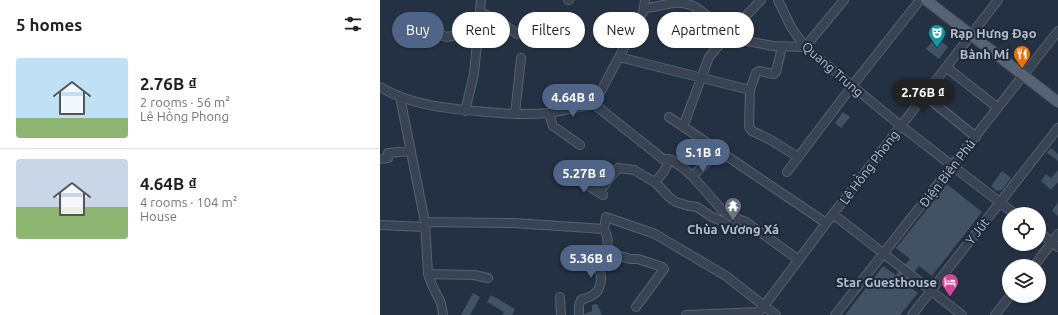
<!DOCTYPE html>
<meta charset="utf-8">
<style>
body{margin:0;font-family:Ubuntu,sans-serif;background:#f2f2f2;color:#202124;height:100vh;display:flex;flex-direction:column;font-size:15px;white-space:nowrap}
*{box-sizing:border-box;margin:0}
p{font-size:13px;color:#757577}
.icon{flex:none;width:22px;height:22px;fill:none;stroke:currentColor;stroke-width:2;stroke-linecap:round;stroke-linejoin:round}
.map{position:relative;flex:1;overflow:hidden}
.details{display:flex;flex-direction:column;background:#fff;width:380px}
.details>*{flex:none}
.banner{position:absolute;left:12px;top:12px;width:380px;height:36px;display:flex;gap:8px}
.tools{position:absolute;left:622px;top:207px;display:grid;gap:8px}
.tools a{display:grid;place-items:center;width:44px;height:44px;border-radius:50%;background:#fff;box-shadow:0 1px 3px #0004;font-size:20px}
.price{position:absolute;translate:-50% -34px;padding:0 9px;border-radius:14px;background:#4f6487;color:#fff;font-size:13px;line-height:26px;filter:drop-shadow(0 1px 2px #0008)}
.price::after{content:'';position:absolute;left:50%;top:24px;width:12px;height:9px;margin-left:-6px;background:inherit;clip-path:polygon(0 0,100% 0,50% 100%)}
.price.current{background:#222;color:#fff}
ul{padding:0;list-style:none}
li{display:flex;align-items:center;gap:12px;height:100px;padding:0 16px}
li+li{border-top:1px solid #e0e0e0}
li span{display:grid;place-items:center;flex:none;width:112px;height:80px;border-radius:4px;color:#555}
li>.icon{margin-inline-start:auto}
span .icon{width:48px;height:48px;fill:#fffc;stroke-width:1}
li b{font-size:17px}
h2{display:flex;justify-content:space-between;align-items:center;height:48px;padding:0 16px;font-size:17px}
.tag{padding:0 14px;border-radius:18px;background:#fff;box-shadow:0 1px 3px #0004;font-size:14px;line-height:36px}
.tag.current{background:#4f6487;color:#fff}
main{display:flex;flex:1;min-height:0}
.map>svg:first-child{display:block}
</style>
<main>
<section class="details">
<h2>5 homes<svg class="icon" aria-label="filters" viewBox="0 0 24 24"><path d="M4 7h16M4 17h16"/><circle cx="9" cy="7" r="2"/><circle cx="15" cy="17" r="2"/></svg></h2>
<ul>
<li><span style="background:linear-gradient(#bfe0f5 75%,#8fb573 0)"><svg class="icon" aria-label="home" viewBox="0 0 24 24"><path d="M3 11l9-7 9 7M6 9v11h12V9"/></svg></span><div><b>2.76B ₫</b><p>2 rooms · 56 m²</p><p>Lê Hồng Phong</p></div></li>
<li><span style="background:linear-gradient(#c9d6e8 60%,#8fb573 0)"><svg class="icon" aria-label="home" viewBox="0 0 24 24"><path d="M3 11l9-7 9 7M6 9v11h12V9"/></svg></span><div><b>4.64B ₫</b><p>4 rooms · 104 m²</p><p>House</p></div></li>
</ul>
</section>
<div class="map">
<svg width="678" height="315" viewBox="0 0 678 315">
<rect width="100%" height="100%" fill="#243143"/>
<path fill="#435165" d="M556,37L568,47L559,59L546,49Z
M463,112L470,117L461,128L455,123Z
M671,148L678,154V161L667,153Z
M678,170V182L671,190L661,181L666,174L671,178Z
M622,171L631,178L622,190L617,191L611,186Z
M567,184L602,212L552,276L539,266L525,283L538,293L520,315H465L503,266L516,275L530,259L516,248Z
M678,202V216L672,211Z
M93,293L100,297L90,315H81Z
M111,295L135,309L132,315H122L124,312L107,302Z
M217,304L222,315H202L212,311V305Z"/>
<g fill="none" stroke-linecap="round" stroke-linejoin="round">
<defs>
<path id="minor" d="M188,0H189
M398,0L411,27L425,47L521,126L635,214
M264,8C274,8 284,4 294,3C318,0 332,21 346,37
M100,12L121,22L137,34
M47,31L67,37L77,35L97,39
M346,37L393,46L425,47L464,0
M402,47L396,72L394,74L379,71L376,73L370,90L369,127L372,131L389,139L418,157
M239,57L370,90
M566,67L618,108
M0,87C32,106 70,109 107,112C127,114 148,115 168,113C183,111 199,107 214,104L283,159L291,160L303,168L314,178L342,210L350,216L366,222L419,260
M544,95L596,137
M20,97L45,222L48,274L52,285L61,303L63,315
M214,104L263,12L265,0
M85,111L94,74L101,0
M169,113L173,126L200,145
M135,114L141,58
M289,117L446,223
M303,127L329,57L346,37L381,0
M0,159L8,158V153L31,151
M407,172L472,86L540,0
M312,176L340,151
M196,178L223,195
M274,182C282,175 286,170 289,159
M219,192L238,168L254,170L276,183L289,197L296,202L309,206L317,207L332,217L342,221L349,226L351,227L358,219
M453,214L582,315
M45,222L134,223L224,229
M0,225L45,227
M224,229L226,217L275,234L346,276L396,315
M659,232L678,247
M227,252L250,259H258L282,267L284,269L256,307
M654,266L678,234
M48,274L94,275L108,278
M180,297L181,315
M199,315V305L201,300C206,298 211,297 214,294C221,290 222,278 220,272C225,257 232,243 224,229
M306,315L379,312
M376,315L384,306L453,214L618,0
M455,315L678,31
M532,315L678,128
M615,315L630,296"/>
<path id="major" d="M546,0L678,102"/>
</defs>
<use href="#minor" stroke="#576170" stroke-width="10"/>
<use href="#major" stroke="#434c5c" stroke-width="12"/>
<use href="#minor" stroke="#394352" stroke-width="8"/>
<use href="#major" stroke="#576272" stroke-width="10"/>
</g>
<defs>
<symbol id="theatre-pin" viewBox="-11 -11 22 30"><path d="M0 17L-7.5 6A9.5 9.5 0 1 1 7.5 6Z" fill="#0f9aa8" stroke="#1d2838"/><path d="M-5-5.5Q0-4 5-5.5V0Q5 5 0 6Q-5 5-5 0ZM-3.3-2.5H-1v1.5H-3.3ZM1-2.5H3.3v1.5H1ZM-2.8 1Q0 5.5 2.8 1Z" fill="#fff"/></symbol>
<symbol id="restaurant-pin" viewBox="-11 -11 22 30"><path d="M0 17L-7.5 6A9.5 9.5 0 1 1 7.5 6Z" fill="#e8710a" stroke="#1d2838"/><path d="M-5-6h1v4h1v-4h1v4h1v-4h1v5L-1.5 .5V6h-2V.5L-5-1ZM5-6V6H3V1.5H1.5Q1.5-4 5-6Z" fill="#fff"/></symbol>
<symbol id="temple-pin" viewBox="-11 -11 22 30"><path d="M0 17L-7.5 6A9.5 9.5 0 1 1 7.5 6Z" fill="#6b7280" stroke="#1d2838"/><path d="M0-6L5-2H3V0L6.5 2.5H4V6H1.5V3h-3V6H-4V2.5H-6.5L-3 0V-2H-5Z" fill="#fff"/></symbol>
<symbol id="hotel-pin" viewBox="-11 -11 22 30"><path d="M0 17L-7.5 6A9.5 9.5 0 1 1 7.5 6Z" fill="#d1479c" stroke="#1d2838"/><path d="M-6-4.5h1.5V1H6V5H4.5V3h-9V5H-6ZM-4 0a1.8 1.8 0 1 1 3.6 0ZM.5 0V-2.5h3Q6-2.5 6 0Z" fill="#fff"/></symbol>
</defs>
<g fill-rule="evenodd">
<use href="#theatre-pin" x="547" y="23" width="20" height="27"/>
<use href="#restaurant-pin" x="632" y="44" width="20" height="27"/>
<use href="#temple-pin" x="343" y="196" width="20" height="27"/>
<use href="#hotel-pin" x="560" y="272" width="20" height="27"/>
</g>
<g text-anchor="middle" stroke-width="4" stroke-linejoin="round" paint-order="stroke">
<g font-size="13" font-weight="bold" fill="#b6becc" stroke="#1d2838" text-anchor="end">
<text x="570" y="38" text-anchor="start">Rạp Hưng Đạo</text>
<text x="629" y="59">Bành Mí</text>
<text x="353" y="234" text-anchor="middle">Chùa Vương Xá</text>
<text x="557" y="287">Star Guesthouse</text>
</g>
<g font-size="13" fill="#b6becc" stroke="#1d2838">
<text transform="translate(453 69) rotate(41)" y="5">Quang Trung</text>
<text transform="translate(489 167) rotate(-53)" y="5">Lê Hồng Phong</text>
<text transform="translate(567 173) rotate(-52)" y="5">Điện Biên Phủ</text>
<text transform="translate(597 231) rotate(-52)" y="5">Y Jút</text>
</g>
</g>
</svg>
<div class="tools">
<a><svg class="icon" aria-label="locate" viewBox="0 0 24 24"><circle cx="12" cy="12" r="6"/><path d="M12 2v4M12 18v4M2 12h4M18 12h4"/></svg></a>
<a><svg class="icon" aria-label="layers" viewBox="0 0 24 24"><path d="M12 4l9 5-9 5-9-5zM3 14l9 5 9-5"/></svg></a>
</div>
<b class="price current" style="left:543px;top:113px">2.76B ₫</b>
<b class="price" style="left:193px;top:118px">4.64B ₫</b>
<b class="price" style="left:323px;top:173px">5.1B ₫</b>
<b class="price" style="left:204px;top:194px">5.27B ₫</b>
<b class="price" style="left:211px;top:279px">5.36B ₫</b>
<div class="banner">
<a class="tag current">Buy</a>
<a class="tag">Rent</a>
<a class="tag">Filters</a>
<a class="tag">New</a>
<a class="tag">Apartment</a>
</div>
</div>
</main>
